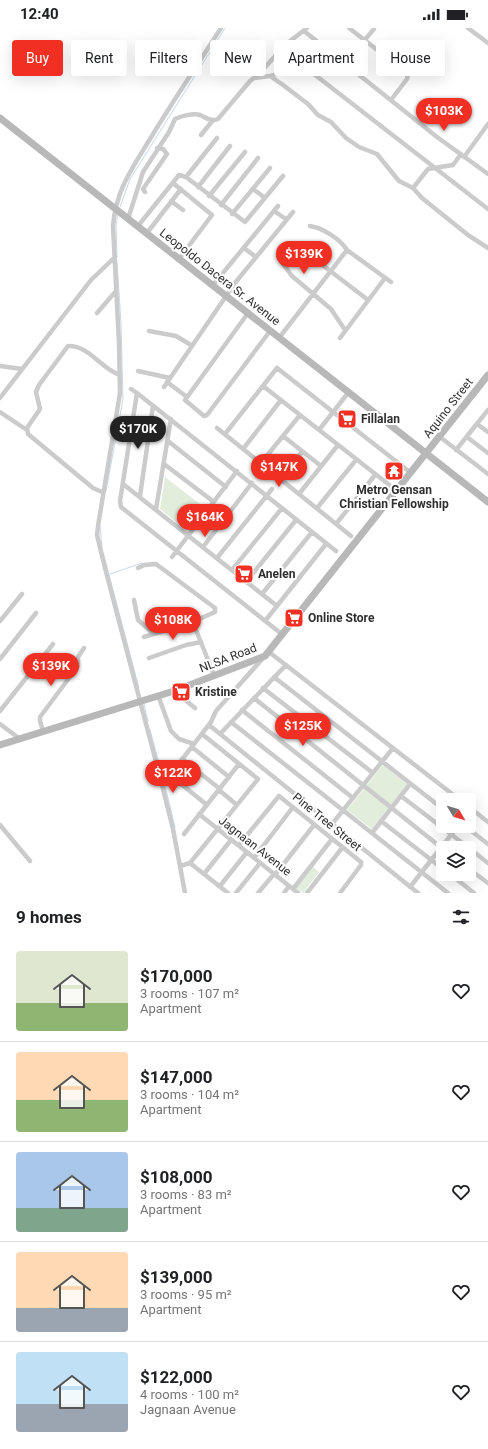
<!DOCTYPE html>
<meta charset="utf-8">
<style>
body{margin:0;font-family:Roboto,sans-serif;background:#f6f6f6;color:#202124;height:100vh;display:flex;flex-direction:column;font-size:15px;white-space:nowrap}
*{box-sizing:border-box;margin:0}
p{font-size:13px;color:#757577}
.icon{flex:none;width:22px;height:22px;fill:none;stroke:currentColor;stroke-width:2;stroke-linecap:round;stroke-linejoin:round}
.map{position:relative;height:865px;overflow:hidden}
.panel{display:flex;flex-direction:column;background:#fff;flex:1}
.panel>*{flex:none}
.banner{position:absolute;left:12px;top:12px;width:464px;height:36px;display:flex;gap:8px}
.needle{width:26px;rotate:128deg}
.tools{position:absolute;left:436px;top:765px;display:grid;gap:8px}
.tools a{display:grid;place-items:center;width:40px;height:40px;border-radius:4px;background:#fff;box-shadow:0 4px 16px #0002;font-size:20px}
.price{position:absolute;translate:-50% -34px;padding:0 9px;border-radius:14px;background:#f22f23;color:#fff;font-size:13px;line-height:26px;filter:drop-shadow(0 1px 2px #0008)}
.price::after{content:'';position:absolute;left:50%;top:24px;width:12px;height:9px;margin-left:-6px;background:inherit;clip-path:polygon(0 0,100% 0,50% 100%)}
.price.current{background:#222;color:#fff}
ul{padding:0;list-style:none}
li{display:flex;align-items:center;gap:12px;height:100px;padding:0 16px}
li+li{border-top:1px solid #e0e0e0}
li span{display:grid;place-items:center;flex:none;width:112px;height:80px;border-radius:4px;color:#555}
li>.icon{margin-inline-start:auto}
span .icon{width:48px;height:48px;fill:#fffc;stroke-width:1}
li b{font-size:17px}
h2{display:flex;justify-content:space-between;align-items:center;height:48px;padding:0 16px;font-size:17px}
.tag{padding:0 14px;border-radius:4px;background:#fff;box-shadow:0 4px 16px #0002;font-size:14px;line-height:36px}
.tag.current{background:#f22f23;color:#fff}
.status{display:flex;justify-content:space-between;align-items:center;height:28px;padding:0 20px;background:#fff;direction:ltr}
.status svg{height:11px;fill:currentColor}
.map>svg:first-child{display:block}
</style>
<div class="status"><b>12:40</b><svg viewBox="0 0 49 12"><path d="M0 12V9h3v3zM5 12V6h3v6zM10 12V3h3v9zM15 12V0h3v12zM26 1h20v11H26zM47 4h2v5h-2z"/></svg></div>
<div class="map">
<svg width="488" height="865" viewBox="0 0 488 865">
<rect width="100%" height="100%" fill="#fff"/>
<path fill="#e2eddb" d="M165,449L205,480L187,503L160,481Z
M383,737L407,756L372,801L347,782Z
M313,839L319,844L303,865L296,860Z"/>
<g fill="none" stroke-linecap="round" stroke-linejoin="round">
<path stroke="#c5d9ee" stroke-width="1" d="M120,179L130,151L225,0
M117,229L116,197L118,187
M106,463L123,371L121,295L117,234
M100,498L102,519
M104,528L139,660
M110,546L142,535
M144,676L148,693
M150,702L163,749
M164,754L175,799"/>
<path stroke="#cbcbcb" stroke-width="4.5" d="M349,0L408,46L407,51L391,72
M468,0L488,15
M304,3L437,109L488,146
M344,36L374,1
M270,48C280,46 293,35 301,36L488,181
M254,50L270,48L283,57L308,76L318,87L331,94L346,110L359,119L377,126L399,153L413,160L428,141L453,137L461,126
M201,107L213,92
M464,129L488,96
M186,149L217,110
M173,155L212,187L179,231
M198,159L230,118
M413,160L422,170L468,207L488,220
M253,161L265,170
M145,164L143,161L167,126L163,121L157,120
M209,168L245,124
M171,173L183,182
M221,177L258,130
M274,183L286,191
M232,186L270,140
M128,191L143,144L169,104L175,91C181,88 193,85 200,87C207,90 211,94 218,91L250,53L259,46L285,17L307,0
M138,198L179,147L186,149L245,194L283,148
M310,198C323,200 340,211 347,222L391,254
M147,205L181,161
M299,219L368,272
M244,220L256,229
M283,236L292,248L331,281L345,302
M213,257L278,178
M97,285L116,263
M248,285L185,372L204,388L207,387L270,303
M149,303L176,308L191,317
M279,310L347,222
M340,310L385,250
M0,338L22,341
M138,343L170,350
M167,354L187,369
M263,358L397,463
M164,359L235,255L293,184
M131,361L137,365
M0,370L91,252L115,229
M0,384L27,402
M477,396L488,404
M217,400L351,508
M319,402L348,365
M225,406L277,340L411,445
M283,408L321,438
M440,409L488,446
M467,409L488,425
M168,413L226,459
M243,421L281,372
M456,422L488,382
M261,435L300,387
M164,436L214,474
M281,451L302,424
M123,456L277,578
M102,464L93,460L28,406L27,400L40,381L36,364L39,357L68,318C89,317 101,341 120,347
M299,466L338,417
M140,468L153,378
M317,480L356,432
M156,481L171,391
M336,496L375,447
M203,519L252,455
M172,529L237,443
M217,530L272,461
M138,540L144,537L156,536L215,580V584L197,592L194,597
M232,542L282,480
M246,554L296,492
M262,566L312,504
M134,572L138,592L153,605
M0,593L22,566
M265,593L326,516
M283,607L121,479L120,473L137,365L336,523
M144,609L191,594L194,597L214,647
M269,624L460,772
M149,630L186,617L201,614
M0,631L36,585
M274,649L443,781
M263,660L373,745
M174,663L195,680
M158,667L171,703L179,711L194,716
M254,670L443,821
M242,682L353,770
M0,683L53,616
M231,694L448,865
M0,696L20,711
M209,697L418,865
M43,703L40,693V689L78,638V629L84,620
M220,706L286,637
M192,719L229,749
M182,731L220,761
M170,747L207,777
M161,753L170,747L211,694L216,683L264,629
M219,762L237,777
M401,768L469,820
M469,779L488,794
M199,786L298,865
M381,793L443,841
M332,796L393,720
M0,797L30,833
M465,798L488,816
M372,805L410,756
M184,806L239,736
M239,817L279,768L361,834V837L340,865
M469,820L488,835
M254,830L293,779
M190,835L228,865
M180,838L190,835L258,751L202,706
M469,841L488,855
M204,846L231,812
M450,846L474,865
M275,847L314,797
M220,858L247,824
M410,859L458,798
M293,861L332,811
M185,865L173,801L160,749L105,540L97,507L98,498L120,365L119,315L113,198C116,160 134,138 153,106C175,70 198,36 221,0
M236,865L260,835
M258,865L274,846
M284,865L289,858
M307,865L342,820"/>
<path stroke="#b8b8b8" stroke-width="7" d="M0,90L488,474
M0,717L174,663L265,628L488,347"/>
</g>
<defs>
<symbol id="supermarket-square" viewBox="-11 -11 22 22"><rect x="-9" y="-9" width="18" height="18" rx="4" fill="#f22f23" stroke="#fff"/><path d="M-6-5.5h2.5l.6 2H6L4.5 2H-2.5L-4.4-4H-6ZM-1.5 3.2a1.3 1.3 0 1 0 .1 0ZM3 3.2a1.3 1.3 0 1 0 .1 0Z" fill="#fff"/></symbol>
<symbol id="temple-square" viewBox="-11 -11 22 22"><rect x="-9" y="-9" width="18" height="18" rx="4" fill="#f22f23" stroke="#fff"/><path d="M0-6L5-2H3V0L6.5 2.5H4V6H1.5V3h-3V6H-4V2.5H-6.5L-3 0V-2H-5Z" fill="#fff"/></symbol>
</defs>
<g fill-rule="evenodd">
<use href="#supermarket-square" x="336" y="380" width="22" height="22"/>
<use href="#temple-square" x="383" y="432" width="22" height="22"/>
<use href="#supermarket-square" x="233" y="535" width="22" height="22"/>
<use href="#supermarket-square" x="283" y="579" width="22" height="22"/>
<use href="#supermarket-square" x="170" y="653" width="22" height="22"/>
</g>
<g text-anchor="middle" stroke-width="4" stroke-linejoin="round" paint-order="stroke">
<g font-size="12" fill="#2e2e2e" stroke="#fff">
<text transform="translate(220 249) rotate(38)" y="4">Leopoldo Dacera Sr. Avenue</text>
<text transform="translate(448 380) rotate(-52)" y="4">Aquino Street</text>
<text transform="translate(228 630) rotate(-21)" y="4">NLSA Road</text>
<text transform="translate(327 794) rotate(39)" y="4">Pine Tree Street</text>
<text transform="translate(255 818) rotate(38)" y="4">Jagnaan Avenue</text>
</g>
<g font-size="12" font-weight="bold" fill="#2e2e2e" stroke="#fff" text-anchor="start">
<text x="361" y="395">Fillalan</text>
<text x="394" y="466" text-anchor="middle">Metro Gensan<tspan x="394" dy="14">Christian Fellowship</tspan></text>
<text x="258" y="550">Anelen</text>
<text x="308" y="594">Online Store</text>
<text x="195" y="668">Kristine</text>
</g>
</g>
</svg>
<div class="tools">
<a><svg class="needle" viewBox="-14 -14 28 28"><path d="M0-13l5 13h-10z" fill="#e53935"/><path d="M0 13l5-13h-10z" fill="#757577"/></svg></a>
<a><svg class="icon" aria-label="layers" viewBox="0 0 24 24"><path d="M12 4l9 5-9 5-9-5zM3 14l9 5 9-5"/></svg></a>
</div>
<b class="price" style="left:444px;top:104px">$103K</b>
<b class="price" style="left:304px;top:247px">$139K</b>
<b class="price current" style="left:138px;top:422px">$170K</b>
<b class="price" style="left:279px;top:460px">$147K</b>
<b class="price" style="left:205px;top:510px">$164K</b>
<b class="price" style="left:173px;top:613px">$108K</b>
<b class="price" style="left:51px;top:659px">$139K</b>
<b class="price" style="left:303px;top:719px">$125K</b>
<b class="price" style="left:173px;top:766px">$122K</b>
<div class="banner">
<a class="tag current">Buy</a>
<a class="tag">Rent</a>
<a class="tag">Filters</a>
<a class="tag">New</a>
<a class="tag">Apartment</a>
<a class="tag">House</a>
</div>
</div>
<section class="panel">
<h2>9 homes<svg class="icon" aria-label="filters" viewBox="0 0 24 24"><path d="M4 7h16M4 17h16"/><circle cx="9" cy="7" r="2"/><circle cx="15" cy="17" r="2"/></svg></h2>
<ul>
<li><span style="background:linear-gradient(#dfe7d0 65%,#8fb573 0)"><svg class="icon" aria-label="home" viewBox="0 0 24 24"><path d="M3 11l9-7 9 7M6 9v11h12V9"/></svg></span><div><b>$170,000</b><p>3 rooms · 107 m²</p><p>Apartment</p></div><svg class="icon" aria-label="heart" viewBox="0 0 24 24"><path d="M12 20l-8-8c-3-5 5-10 8-4 3-6 11-1 8 4z"/></svg></li>
<li><span style="background:linear-gradient(#ffd9b3 60%,#8fb573 0)"><svg class="icon" aria-label="home" viewBox="0 0 24 24"><path d="M3 11l9-7 9 7M6 9v11h12V9"/></svg></span><div><b>$147,000</b><p>3 rooms · 104 m²</p><p>Apartment</p></div><svg class="icon" aria-label="heart" viewBox="0 0 24 24"><path d="M12 20l-8-8c-3-5 5-10 8-4 3-6 11-1 8 4z"/></svg></li>
<li><span style="background:linear-gradient(#a9c7e8 70%,#7fa58c 0)"><svg class="icon" aria-label="home" viewBox="0 0 24 24"><path d="M3 11l9-7 9 7M6 9v11h12V9"/></svg></span><div><b>$108,000</b><p>3 rooms · 83 m²</p><p>Apartment</p></div><svg class="icon" aria-label="heart" viewBox="0 0 24 24"><path d="M12 20l-8-8c-3-5 5-10 8-4 3-6 11-1 8 4z"/></svg></li>
<li><span style="background:linear-gradient(#ffd9b3 70%,#9aa5b1 0)"><svg class="icon" aria-label="home" viewBox="0 0 24 24"><path d="M3 11l9-7 9 7M6 9v11h12V9"/></svg></span><div><b>$139,000</b><p>3 rooms · 95 m²</p><p>Apartment</p></div><svg class="icon" aria-label="heart" viewBox="0 0 24 24"><path d="M12 20l-8-8c-3-5 5-10 8-4 3-6 11-1 8 4z"/></svg></li>
<li><span style="background:linear-gradient(#bfe0f5 65%,#9aa5b1 0)"><svg class="icon" aria-label="home" viewBox="0 0 24 24"><path d="M3 11l9-7 9 7M6 9v11h12V9"/></svg></span><div><b>$122,000</b><p>4 rooms · 100 m²</p><p>Jagnaan Avenue</p></div><svg class="icon" aria-label="heart" viewBox="0 0 24 24"><path d="M12 20l-8-8c-3-5 5-10 8-4 3-6 11-1 8 4z"/></svg></li>
</ul>
</section>
